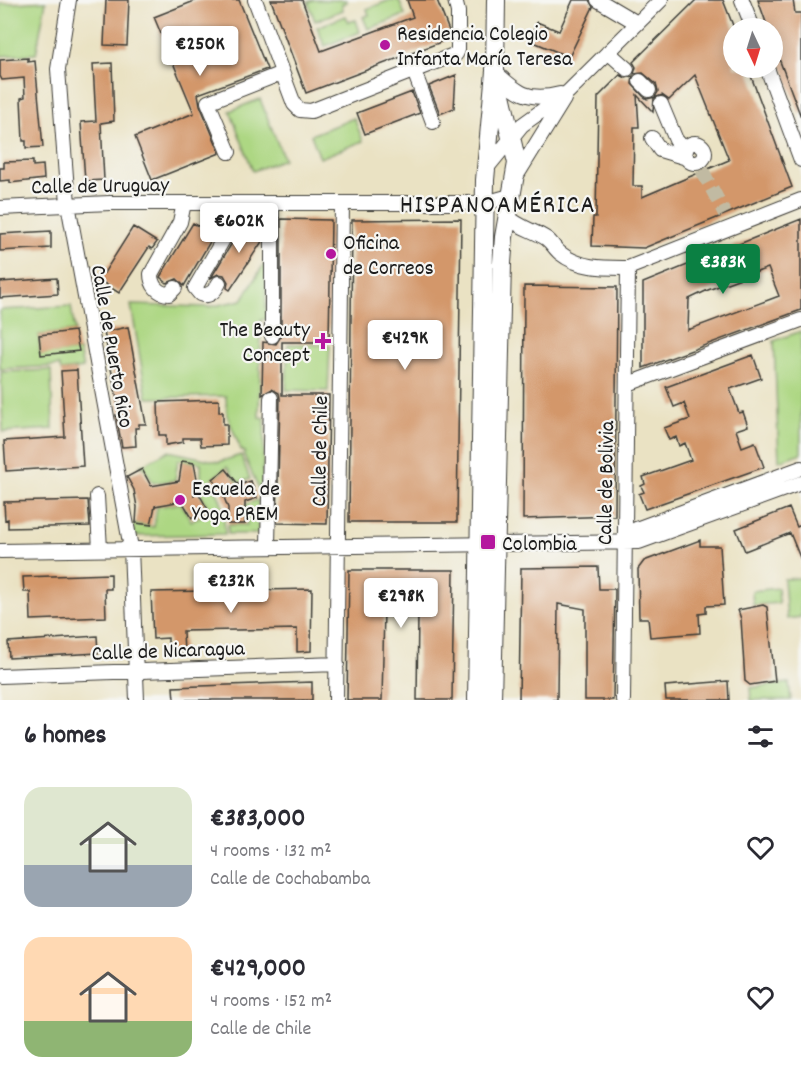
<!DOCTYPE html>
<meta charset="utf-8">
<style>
body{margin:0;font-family:Dekko,sans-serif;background:#f7f7f7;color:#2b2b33;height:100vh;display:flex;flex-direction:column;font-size:22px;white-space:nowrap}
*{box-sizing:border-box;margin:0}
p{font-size:20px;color:#7c7c81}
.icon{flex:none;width:33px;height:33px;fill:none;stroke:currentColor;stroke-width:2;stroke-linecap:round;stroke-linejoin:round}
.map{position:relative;height:700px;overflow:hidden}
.details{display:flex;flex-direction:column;background:#fff;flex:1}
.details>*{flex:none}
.needle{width:39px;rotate:176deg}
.fabs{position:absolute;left:723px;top:18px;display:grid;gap:12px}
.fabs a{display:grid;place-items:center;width:60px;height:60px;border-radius:50%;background:#fff;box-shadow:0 3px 15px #0003;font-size:30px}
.price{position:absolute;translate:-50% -51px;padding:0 14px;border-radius:6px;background:#fff;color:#222;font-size:20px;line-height:39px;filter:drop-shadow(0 2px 3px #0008)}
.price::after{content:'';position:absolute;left:50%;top:36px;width:18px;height:14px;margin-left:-9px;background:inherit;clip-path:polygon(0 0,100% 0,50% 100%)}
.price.on{background:#0b8043;color:#fff}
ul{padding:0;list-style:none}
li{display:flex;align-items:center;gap:18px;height:150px;padding:0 24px}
li span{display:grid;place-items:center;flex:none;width:168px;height:120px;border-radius:18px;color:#555}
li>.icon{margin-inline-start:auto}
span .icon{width:72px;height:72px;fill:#fffc;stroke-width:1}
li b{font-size:26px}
h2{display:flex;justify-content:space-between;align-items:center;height:72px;padding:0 24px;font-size:26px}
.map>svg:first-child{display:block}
</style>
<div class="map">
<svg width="801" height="700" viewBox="0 0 801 700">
<rect width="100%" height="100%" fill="#f6f6f2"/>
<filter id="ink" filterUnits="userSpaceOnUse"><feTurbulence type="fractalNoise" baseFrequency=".0167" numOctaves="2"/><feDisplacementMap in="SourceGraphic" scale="12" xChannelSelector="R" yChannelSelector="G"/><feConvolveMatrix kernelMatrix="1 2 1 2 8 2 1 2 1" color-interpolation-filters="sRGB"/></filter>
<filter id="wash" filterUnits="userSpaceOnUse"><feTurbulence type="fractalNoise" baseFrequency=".008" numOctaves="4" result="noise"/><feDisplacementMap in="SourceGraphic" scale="24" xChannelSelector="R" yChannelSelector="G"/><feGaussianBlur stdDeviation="1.35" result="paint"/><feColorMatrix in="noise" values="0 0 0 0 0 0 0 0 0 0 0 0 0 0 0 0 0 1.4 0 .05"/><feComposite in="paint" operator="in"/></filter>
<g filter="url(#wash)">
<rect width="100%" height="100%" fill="#eae2c3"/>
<path fill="#add783" stroke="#647a50" stroke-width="1.5" d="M313,0H346L347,2L342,4L343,10L315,21L308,2Z
M390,0H399L405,15L368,29L363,17L369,15L367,9Z
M46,1L36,54L0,56V4Z
M346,16L349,22L356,20L360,32L325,46L317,27Z
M260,99L284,159L253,171L230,111Z
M354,118L363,141L320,158L311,135Z
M266,261V319L261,320L259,417L265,418L262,491L259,490L244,455L245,452L241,450L227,415L226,396L147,398L131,305L209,307L242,300Z
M71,306L75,331L39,335L40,354L79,351L83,368L61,371L59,366L0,369V310Z
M801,331V453L779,461L774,341Z
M288,344L330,345L328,391L286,390Z
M51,370L53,429L3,432L1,372Z
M168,451L219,462L241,455L250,479L238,483L227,467L209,481C224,498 224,512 225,534L134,536L133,524L154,527L157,507L181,503L191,521L210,511L201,494V463L178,460L175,480L153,483L144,467L140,466Z
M258,500V534H228V525H247L246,504Z
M801,578V617L787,619L784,579Z
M778,588L779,603L753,605L752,591Z
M789,683L791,700H751L750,688Z"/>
<g id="blocks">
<path fill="#d3976b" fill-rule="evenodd" d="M106,0H129L127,46L104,45Z
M197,0H239L267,69L198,94L200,105L220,153L152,180L135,137L194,113L154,17Z
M271,0H302L321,51L413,17L407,0H437L449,31V39L306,93Z
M573,0H589L593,7L569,57L529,40L537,22L559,31Z
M696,0H723L734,28V68H748L792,187L644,248L592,246L593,217H596L598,97L620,75L626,78L633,76L632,84L643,96L647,99L655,97L658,92L656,84L643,73L634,74L636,67L633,62ZM695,75L729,160L642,197V186H633L634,127H639L637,95L653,112L654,98L662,95L669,100Z
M758,0H793L795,13H801V117L772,40V28H768Z
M28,58V62L35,61L43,147L26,148V141H23L21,98L25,97L24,78L2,80L0,76V60Z
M112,63L114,121L101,123L104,180L85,181L81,122L96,121L93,64Z
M456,75L454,108L440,114L429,86Z
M412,92L420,113L365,134L357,113Z
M33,161V166L43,165L44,179L10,183V180L0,181V168H4V162Z
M281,219L331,220L329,342H282V395H329L327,524L277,523L280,398L279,393L272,389L262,395L263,342L276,344L281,336Z
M461,219L457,522H349L352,220Z
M801,219V310L643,368V283ZM768,268L779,296L688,330L689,299L708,290Z
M193,223L214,235L184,286L177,279L167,283L160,277Z
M244,223L263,235V240L230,290L227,288L228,282L224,275L218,274L211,278Z
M133,227L157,242L152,249L149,247L119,293L96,278L101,271L104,273Z
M51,231V248L0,251V234Z
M57,278L58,294L0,298V282Z
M524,286L617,287L615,516L523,519Z
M128,327L146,424H139V428H135L136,446L122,447L116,415H120L104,332Z
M75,331L79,351L41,355L39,335Z
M753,355L761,378L730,389L739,413L743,412L748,426L736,430L742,447L755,442L764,467L645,509L639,494L644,492L641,486L645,484L643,477L691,460L685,443L679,446L676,437L669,440L664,428L690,419L684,403L674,407L666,387Z
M77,370L83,466L6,471L4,441L65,437L61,371Z
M219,400V412H223V424H227V445L201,446L200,438H183V442L166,445V435H159L158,402Z
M182,461L194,463L197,479L194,495L198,492L208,510L192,518L182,501L166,504L155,506L151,525L136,523L137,507L134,490L127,477L142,469L151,486L179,481Z
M226,469L239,485L251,481L257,498L245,502V524H228V508L222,492L213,479Z
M88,500L90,526L8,528V519L5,520L4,502Z
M789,508L797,527L801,525V560L790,533L745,551L736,529Z
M700,540V546H720L724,605L706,606V613L699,614L700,633L650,637L648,618H639L638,569L644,561Z
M598,567L599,589H615L613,700H585V609L558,604L557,700H519L521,568Z
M349,570H454L452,700H417L418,611L384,610L382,700H347Z
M111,574V589H105L106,617L31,620L30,592H24L23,577Z
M312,589L311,651L297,652V629L183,631L184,654H168V638L153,639L151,592Z
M763,605L767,607L775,681L750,685L745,681L741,619L738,610Z
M97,636L98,653L9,658L8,642Z
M728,681L729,700H666L665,686Z
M312,682V700H174L173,687Z"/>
</g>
</g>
<g filter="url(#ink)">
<use href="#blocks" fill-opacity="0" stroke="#3b3a35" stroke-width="1.5"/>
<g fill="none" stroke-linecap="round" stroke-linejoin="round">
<path stroke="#c1baa2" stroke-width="14" stroke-dasharray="14 7" stroke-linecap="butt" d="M702,170L725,214"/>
<defs>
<path id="minor" d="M69,0L58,69L68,204L131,548L137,700
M255,0L294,104L300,110L311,111L456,54L458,50V12L455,0
M598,0L637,23
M742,0L753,28
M608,52L627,69
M767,68L801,160
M414,71L433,122
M495,72C518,93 528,102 560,94
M640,81L649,90
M661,104L676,140L686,151
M652,138L660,150L687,158
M685 153a10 10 0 1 1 20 0a10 10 0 1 1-20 0Z
M229,152L208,102L282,73
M486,169L522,125L568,92L661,0
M517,175L564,99
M0,208L110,203H485L510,196
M507,216C519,228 534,230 547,239C552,243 555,249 560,253C580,269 604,268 628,268L801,200
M219,283C215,291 209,298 200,294L195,288L235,219L238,203
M175,288L169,294C158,294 151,285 151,274L180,222L184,203
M272,336V203
M628,384L801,320
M97,496L100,549
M624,541L636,529L801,468
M268,546L271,398
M0,551L639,542L801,483
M0,676L337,664
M336,700L342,203
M623,700L628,268"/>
<path id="major" d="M477,700L485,180L495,71L496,0
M492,700L502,263L504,237L517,163L498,82"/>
</defs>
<use href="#minor" stroke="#3b3a35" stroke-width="16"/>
<use href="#major" stroke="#3b3a35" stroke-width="20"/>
<use href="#minor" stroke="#fff" stroke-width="14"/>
<use href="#major" stroke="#fff" stroke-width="18"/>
</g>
</g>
<g fill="#b5179e" stroke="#f6f6f2" stroke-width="2">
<circle cx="385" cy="45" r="6"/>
<circle cx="331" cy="254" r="6"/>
<path d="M320 332h6v6h6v6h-6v6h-6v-6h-6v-6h6z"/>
<circle cx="180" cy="500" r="6"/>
<rect x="480" y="534" width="16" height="16" rx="3"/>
</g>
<g text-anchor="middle" stroke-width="4.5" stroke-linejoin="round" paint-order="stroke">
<g font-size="22" fill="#1c1c1c" stroke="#f6f6f2" text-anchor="start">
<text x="397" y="40">Residencia Colegio<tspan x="397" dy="25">Infanta María Teresa</tspan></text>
<text x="343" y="249">Oficina<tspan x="343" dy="25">de Correos</tspan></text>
<text x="310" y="336" text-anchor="end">The Beauty<tspan x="310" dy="25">Concept</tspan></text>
<text x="192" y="495">Escuela de<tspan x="192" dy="25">Yoga PREM</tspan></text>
<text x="502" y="550">Colombia</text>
</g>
<g font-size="22" fill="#1c1c1c" stroke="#f6f6f2">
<text transform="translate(100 184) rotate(-1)" y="8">Calle de Uruguay</text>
<text transform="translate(114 346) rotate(80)" y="8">Calle de Puerto Rico</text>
<text transform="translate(318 451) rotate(-89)" y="8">Calle de Chile</text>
<text transform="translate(604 483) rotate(-89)" y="8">Calle de Bolivia</text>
<text transform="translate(168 649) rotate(-2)" y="8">Calle de Nicaragua</text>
</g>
<g font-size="26" letter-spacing="1.5" fill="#1c1c1c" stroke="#f6f6f2">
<text x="498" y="212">HISPANOAMÉRICA</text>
</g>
</g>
</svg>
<div class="fabs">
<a><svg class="needle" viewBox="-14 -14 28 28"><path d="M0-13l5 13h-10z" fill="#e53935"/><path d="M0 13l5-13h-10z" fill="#7c7c81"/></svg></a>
</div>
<b class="price" style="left:200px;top:77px">€250K</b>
<b class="price" style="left:239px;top:254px">€602K</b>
<b class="price on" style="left:723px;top:295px">€383K</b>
<b class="price" style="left:405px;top:371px">€429K</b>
<b class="price" style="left:231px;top:614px">€232K</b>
<b class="price" style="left:401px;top:629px">€298K</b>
</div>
<section class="details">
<h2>6 homes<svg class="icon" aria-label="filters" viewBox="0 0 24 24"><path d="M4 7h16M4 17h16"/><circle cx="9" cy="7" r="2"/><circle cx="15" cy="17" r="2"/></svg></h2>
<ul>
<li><span style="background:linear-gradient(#dfe7d0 65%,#9aa5b1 0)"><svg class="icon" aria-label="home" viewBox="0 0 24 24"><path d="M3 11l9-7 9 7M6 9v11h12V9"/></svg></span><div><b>€383,000</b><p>4 rooms · 132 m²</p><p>Calle de Cochabamba</p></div><svg class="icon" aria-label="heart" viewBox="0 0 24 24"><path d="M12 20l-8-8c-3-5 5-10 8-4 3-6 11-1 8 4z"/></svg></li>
<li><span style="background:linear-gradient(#ffd9b3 70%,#8fb573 0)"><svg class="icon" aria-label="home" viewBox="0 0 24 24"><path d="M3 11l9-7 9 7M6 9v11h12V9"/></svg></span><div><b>€429,000</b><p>4 rooms · 152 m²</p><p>Calle de Chile</p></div><svg class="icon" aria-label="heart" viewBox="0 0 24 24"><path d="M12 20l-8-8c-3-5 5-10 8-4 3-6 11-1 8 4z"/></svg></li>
</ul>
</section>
